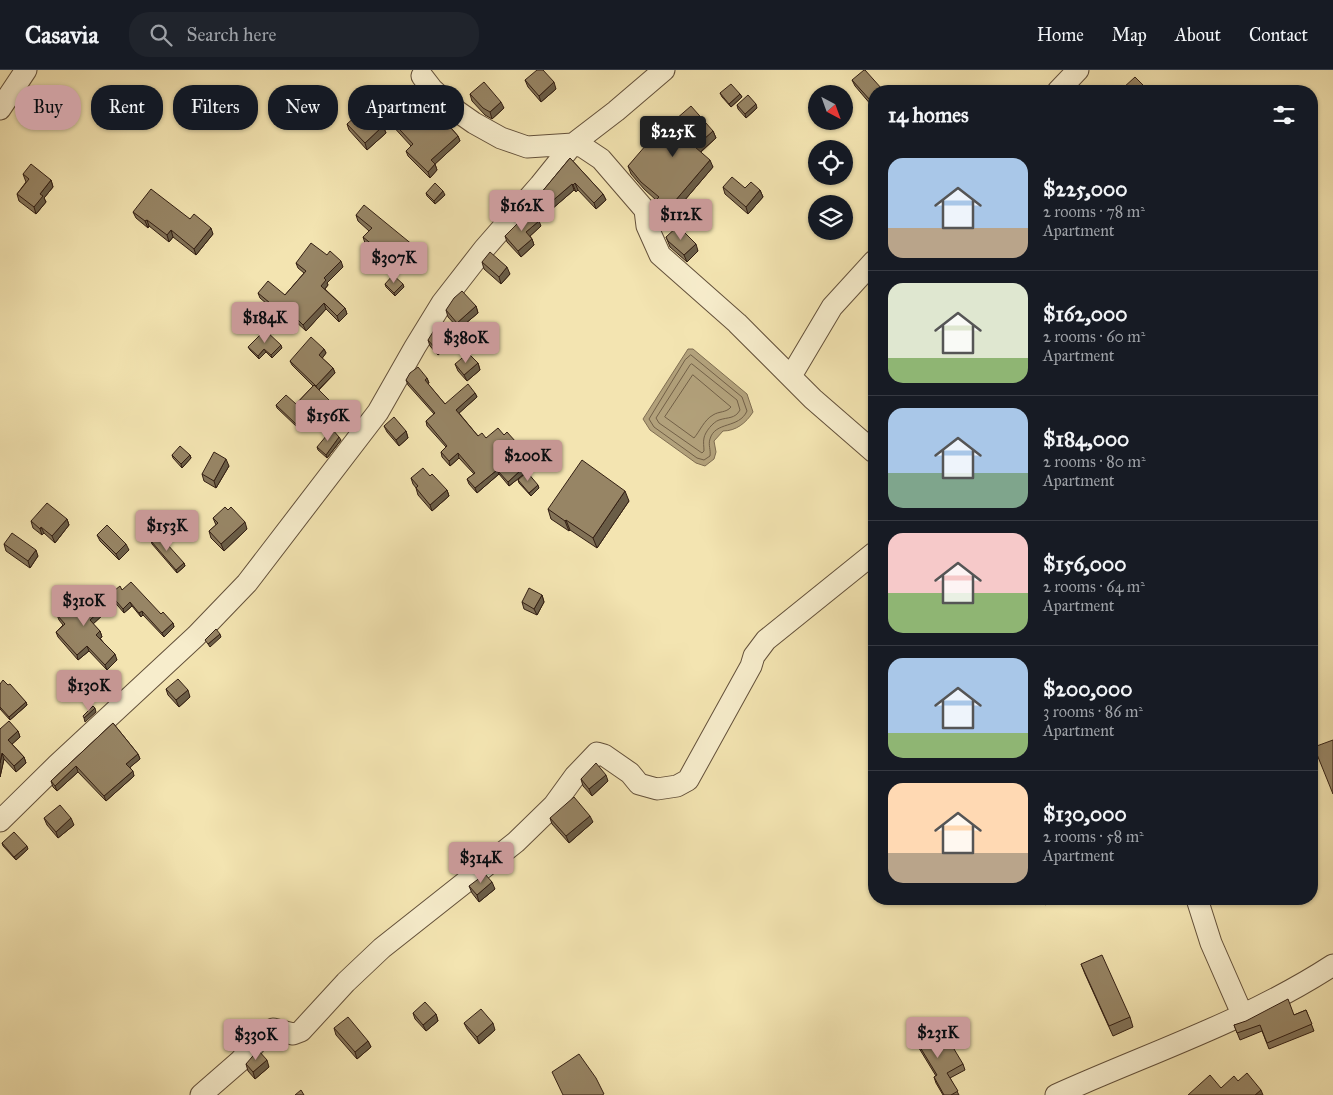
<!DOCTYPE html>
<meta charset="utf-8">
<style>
body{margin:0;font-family:"IM FELL Great Primer",serif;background:#20242c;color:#f1f3f6;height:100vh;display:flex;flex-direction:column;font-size:19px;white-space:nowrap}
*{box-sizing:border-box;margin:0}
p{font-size:16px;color:#9ea1a6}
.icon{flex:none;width:28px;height:28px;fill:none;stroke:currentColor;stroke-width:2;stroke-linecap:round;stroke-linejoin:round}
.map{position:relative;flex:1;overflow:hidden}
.panel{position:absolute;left:868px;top:15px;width:450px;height:820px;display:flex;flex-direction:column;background:#171b24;border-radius:20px;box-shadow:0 1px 4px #0004}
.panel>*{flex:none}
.guide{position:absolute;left:15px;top:15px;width:475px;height:45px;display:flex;gap:10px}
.needle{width:32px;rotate:139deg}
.buttons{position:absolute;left:808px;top:15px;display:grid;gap:10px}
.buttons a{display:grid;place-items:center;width:45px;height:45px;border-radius:50%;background:#171b24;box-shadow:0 1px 4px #0004;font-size:25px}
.price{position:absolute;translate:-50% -42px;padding:0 11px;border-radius:5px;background:#c59692;color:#111;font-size:16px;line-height:32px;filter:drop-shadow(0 1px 2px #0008)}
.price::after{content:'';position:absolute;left:50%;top:30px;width:15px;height:11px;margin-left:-8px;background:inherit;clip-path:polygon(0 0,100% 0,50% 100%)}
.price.selected{background:#222;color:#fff}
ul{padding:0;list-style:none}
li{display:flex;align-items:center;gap:15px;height:125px;padding:0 20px}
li+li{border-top:1px solid #363941}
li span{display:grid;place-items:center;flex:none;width:140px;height:100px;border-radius:15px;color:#555}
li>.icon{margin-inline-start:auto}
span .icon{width:60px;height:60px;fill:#fffc;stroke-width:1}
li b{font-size:21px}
h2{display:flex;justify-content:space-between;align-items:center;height:60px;padding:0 20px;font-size:21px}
.chip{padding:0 18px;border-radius:20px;background:#171b24;box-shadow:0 1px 4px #0004;font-size:18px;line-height:45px}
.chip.selected{background:#c59692;color:#111}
header{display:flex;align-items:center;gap:30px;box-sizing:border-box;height:70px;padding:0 25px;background:#171b24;border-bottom:1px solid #363941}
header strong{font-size:24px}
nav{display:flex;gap:28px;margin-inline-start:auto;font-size:18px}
.search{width:350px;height:45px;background:#20242c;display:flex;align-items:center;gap:12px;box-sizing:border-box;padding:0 18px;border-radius:20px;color:#9ea1a6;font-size:19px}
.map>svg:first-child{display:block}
</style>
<header>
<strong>Casavia</strong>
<div class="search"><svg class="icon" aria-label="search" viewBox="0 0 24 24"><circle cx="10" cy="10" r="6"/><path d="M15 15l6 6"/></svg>Search here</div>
<nav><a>Home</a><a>Map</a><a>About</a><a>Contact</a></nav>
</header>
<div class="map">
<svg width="1333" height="1025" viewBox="0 0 1333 1025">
<rect width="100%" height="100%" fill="#f3e4b1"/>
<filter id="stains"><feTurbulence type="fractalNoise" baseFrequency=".004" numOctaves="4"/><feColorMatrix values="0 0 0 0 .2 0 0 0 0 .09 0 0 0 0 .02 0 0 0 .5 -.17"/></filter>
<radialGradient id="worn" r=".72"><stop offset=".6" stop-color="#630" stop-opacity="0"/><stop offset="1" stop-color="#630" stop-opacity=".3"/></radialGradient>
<path fill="#b2a17b" stroke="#7f6d51" d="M688,279H693L747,324L753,342C746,353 736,361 723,361L714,371L716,382L714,389L705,396L696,393L650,360L643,349Z"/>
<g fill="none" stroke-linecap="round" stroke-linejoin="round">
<path stroke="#726047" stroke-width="1" d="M691,285L742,327L747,341C739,359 715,351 710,369C708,375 711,380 710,386L704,390L697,388L654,357L649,349L685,290Z
M692,294L737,330L740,340C735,349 728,347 719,350C713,352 705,362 704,368C703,372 704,377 704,381L702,383L659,353L656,348L690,295Z
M693,305L731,337C726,343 719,341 713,345C704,350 700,361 694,368L665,347Z"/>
<defs>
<path id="minor" d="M422,6L432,19L454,39L474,53L501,68L527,77L573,74L583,77L601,89L645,140L647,156L660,185L737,253L813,329L874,382
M1058,21L1078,0
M0,39L26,0
M791,306L832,237L874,191
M0,751L57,695L196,566L247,513L378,342L415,277L442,233L484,179L540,115L573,74L616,41L664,0
M1197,829L1211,873L1243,946
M201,1025L240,991L262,966L273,959L293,964L301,961L346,912L382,878L516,772L554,735L575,706L597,683L604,685L630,703L639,714L657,719L677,716L688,710L751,596L754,586L766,570L874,483
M1056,1025C1149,983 1247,951 1333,895"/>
</defs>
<use href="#minor" stroke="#63503a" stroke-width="23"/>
<use href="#minor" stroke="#f7edcc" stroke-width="21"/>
</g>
<path fill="#827257" stroke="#331f13" d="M525,10L556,19L541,32L528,17Z
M852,10L882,19L883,21H874L872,36L855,16Z
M720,23L740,24L742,27L731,37L722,27Z
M470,24L504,38L492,49L485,45L472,31Z
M737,35L757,38L746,48L738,39Z
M446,44L448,50L446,52L458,66L460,71L435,94L437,100L430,108L408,86L406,81L411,76L390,53L388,47Z
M347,54L383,56L386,63L367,80L349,60Z
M668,56L713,61L716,68L701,82L713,97L666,152L658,146L656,138V130L644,119L631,104L628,96Z
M570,88L603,124L606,130L596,139L578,120L576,122L574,120L552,139L544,130L541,123Z
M23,104L51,110L53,117L44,128L46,132L36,144L19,131L17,124L26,112Z
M723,117L745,118L760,120L763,127L748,144L725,124Z
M426,123L445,125L435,134L427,126Z
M133,142L190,149L213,164L196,185L173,167L169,172L149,156L148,158L136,148Z
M356,145L419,180L421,187L413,196L397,181L387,192L365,173L363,167L369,161L358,151Z
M541,156L530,166L532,169L534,175L521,187L507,172L505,166Z
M666,167L698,181L687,192L670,177Z
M482,192L510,204L501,214L484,199Z
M296,193L343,197L327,213L328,215L325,219L345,238L347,244L339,252L326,239L306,261L293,249L289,253L286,251L274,264L266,257L264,251L274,240L260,228L258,223L285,225L304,203L298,198Z
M385,214L404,217L395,226L386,217Z
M476,236L478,243L459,259L448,247L446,240Z
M446,269L448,276L438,285L430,276L428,270Z
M248,277L282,278L272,288L266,282L259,289L250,280Z
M324,279L326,283L322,288L333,298L335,303L319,320L330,331L331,334L317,349L311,343L297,357L277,338L276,335L296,334L313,316L292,295L290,291Z
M478,293L480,300L467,311L458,301L455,294Z
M427,308L429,313L428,314L445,334L475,323L477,327L459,343L478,366L486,368L504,365L517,376L509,384L524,404L509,416L499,404L477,423L469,414L467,409L474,404L459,388L450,396L442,387L441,382L446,377L427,356L426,351L434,344L408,315L406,310Z
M384,356L406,361L408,368L399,376L387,362Z
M341,370L327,388L318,380L317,377Z
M172,385H190L191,388L182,398L173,388Z
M229,396L216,418L204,411L202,404Z
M411,408L447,420L449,426L432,441L418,425L416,418L413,414Z
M518,410L539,418L531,426L519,413Z
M629,431L597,478L570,460L569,461L551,449L548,439Z
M228,440L247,459L224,481L211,468L209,461L216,455L213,448Z
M67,449L69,455L55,473L44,463L42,465L33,458L31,451Z
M97,465L129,480L119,490L100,471Z
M151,471L184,493L185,496L177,503L152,474Z
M4,474L38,486L30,498L6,481Z
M122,520L161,544L173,553L174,557L164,567L143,545L141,547L132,536L124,543L112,529L110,524Z
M542,525L544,532L537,545L524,539L522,532Z
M104,537L106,542L93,554L100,561L102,567L100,568L117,590L107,600L89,581L78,590L58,567L56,562L63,555L59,550L57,545Z
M0,614L8,615L26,632L27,635L10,650L0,639Z
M166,619L190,627L179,637L168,625Z
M113,653L138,684L140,689L130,697L134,706L106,731L78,702L57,721L53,717L51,711Z
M0,659L18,661L20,667L12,674L24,687L26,693L16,702L4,689L0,707Z
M581,709L608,711L592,726L583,716Z
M44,748L74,755L58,768L47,755Z
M550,748L593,752L569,773L552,754Z
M2,773L28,779L16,790L3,776Z
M469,816L495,819L479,832L472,823Z
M1039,829H1052L1045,835Z
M1081,894L1130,947L1133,957L1113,966L1085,904Z
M1306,940L1314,961L1269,979L1262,961L1240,970L1234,955L1294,945Z
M413,943L436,944L438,951L426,961L415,949Z
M464,953L495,960L479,974L467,959Z
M334,958L368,971L371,977L357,989L336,965Z
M909,959L927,966L940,981L963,994L965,1000L950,1008L959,1025H943L936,1013L934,1007L936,1006L911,965Z
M246,994L269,997L255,1009L248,1001Z"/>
<path fill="#6a5d47" stroke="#331f13" d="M554,12L556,19L541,32L539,26Z
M1143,15L1144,19L1141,21H1136Z
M740,24L742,27L731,37L729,34Z
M874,26V35L872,36L870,30Z
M501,32L504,38L492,49L490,42Z
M756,34L757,38L746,48L745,44Z
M446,44L448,50L444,54L442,48Z
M383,56L386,63L367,80L365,73Z
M713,61L716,68L698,84L695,77Z
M458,66L460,71L433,96L431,90Z
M710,90L713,97L666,152L663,145Z
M435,94L437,100L430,108L428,102Z
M51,110L53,117L44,128L46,132L36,144L34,137L40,124Z
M575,113L578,120L576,122L573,115Z
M572,114L574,120L552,139L550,133Z
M760,120L763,127L748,144L746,137Z
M443,121L445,125L435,134L434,131Z
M603,124L606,130L596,139L594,133Z
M147,150L149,156L148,158L145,151Z
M539,151L541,156L528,168L526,162Z
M211,158L213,164L196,185L194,179Z
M171,160L173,167L169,172L167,165Z
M532,169L534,175L521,187L518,181Z
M696,174L698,181L687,192L684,185Z
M394,175L397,181L387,192L385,185Z
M419,180L421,187L413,196L411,189Z
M341,191L343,197L327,213L328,215L323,221L321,216L324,208Z
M507,197L510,204L501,214L499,207Z
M403,214L404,217L395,226L394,223Z
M324,233L326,239L306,261L303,255Z
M476,236L478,243L459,259L457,253Z
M345,238L347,244L339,252L337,246Z
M291,243L293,249L289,253L287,247Z
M284,245L286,251L274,264L272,258Z
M446,269L448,276L438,285L435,278Z
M281,275L282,278L272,288L271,285Z
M264,279L266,282L259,289L258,286Z
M324,279L326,283L321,290L319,285Z
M478,293L480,300L467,311L464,305Z
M333,298L335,303L318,320L316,316Z
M427,308L429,313L427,315L425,310Z
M475,323L477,327L457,345L456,340Z
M330,331L331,334L317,349L316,346Z
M310,339L311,343L297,357L296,354Z
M406,361L408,368L399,376L396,370Z
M339,367L341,370L327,388L326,385Z
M516,372L517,376L508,385L506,380Z
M458,383L459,388L450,396L449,391Z
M190,385L191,388L182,398L181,394Z
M226,389L229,396L216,418L214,411Z
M522,399L524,404L509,416L508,412Z
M497,400L499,404L477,423L475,418Z
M538,415L539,418L531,426L529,423Z
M447,420L449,426L432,441L430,435Z
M625,421L629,431L597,478L593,468Z
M67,449L69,455L55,473L52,466Z
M566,450L570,460L569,461L565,451Z
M245,452L247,459L224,481L221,474Z
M41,457L44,463L42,465L40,459Z
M126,474L129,480L119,490L116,484Z
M36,480L38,486L30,498L28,491Z
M184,493L185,496L177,503L176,500Z
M542,525L544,532L537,545L534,539Z
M130,532L132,536L124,543L123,539Z
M104,537L106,542L92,555L90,550Z
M142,541L143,545L141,547L139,543Z
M173,553L174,557L164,567L162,563Z
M100,561L102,567L98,570L96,565Z
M220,564L221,567L210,577L208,574Z
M87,576L89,581L78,590L77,585Z
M115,584L117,590L107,600L105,595Z
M188,620L190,627L179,637L176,630Z
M26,632L27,635L10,650L9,647Z
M95,638L96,642L85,652L84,648Z
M18,661L20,667L10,676L8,670Z
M2,683L4,689L0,707V693Z
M138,684L140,689L128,699L126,694Z
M24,687L26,693L16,702L14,696Z
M76,696L78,702L57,721L55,716Z
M133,701L134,706L106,731L104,726Z
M606,705L608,711L592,726L589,719Z
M590,746L593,752L569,773L566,766Z
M71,748L74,755L58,768L56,762Z
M27,776L28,779L16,790L14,787Z
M492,812L495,819L479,832L477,825Z
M1044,829H1052L1045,835L1043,830Z
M436,944L438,951L426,961L423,955Z
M493,953L495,960L479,974L477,967Z
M368,971L371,977L357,989L355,982Z
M267,990L269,997L255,1009L253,1002Z
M1261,1020L1263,1025H1255Z"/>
<path fill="#978565" stroke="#331f13" d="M537,0H543L554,12L539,26L525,10Z
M864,0H865L882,19L880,21H874V26L870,30L852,10Z
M1135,7L1143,15L1136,21H1126L1123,18Z
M484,12L501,32L490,42L483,38L470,24Z
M731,14L740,24L729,34L720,23Z
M748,25L756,34L745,44L737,35Z
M431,31L446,44L442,48L458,66L431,90L435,94L428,102L406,81L413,74L388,47L403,34L414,46Z
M691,36L713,61L695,77L710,90L663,145L656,138L655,131L659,127L641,112L628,96L665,53L668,56Z
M366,37L383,56L365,73L347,54Z
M570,88L603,124L594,133L575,113L573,115L572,114L550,133L541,123Z
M31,94L51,110L40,124L43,126L34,137L17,124L29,109L23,104Z
M732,107L745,118L751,112L760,120L746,137L723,117Z
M435,113L443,121L434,131L426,123Z
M151,119L190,149L194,144L211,158L194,179L171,160L167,165L147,150L145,151L133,142Z
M364,135L419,180L411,189L394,175L385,185L363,167L372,158L356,145Z
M530,141L539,151L526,162L532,169L518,181L505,166Z
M678,156L696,174L684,185L668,171L666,167Z
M311,173L327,185L330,181L341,191L324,208L326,210L321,216L345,238L337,246L324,233L303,255L291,243L287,247L284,245L272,258L264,251L276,238L258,223L268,211L285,225L306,201L296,193Z
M490,182L507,197L499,207L482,192Z
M393,205L403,214L394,223L385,214Z
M462,221L476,236L457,253L446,240L454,228Z
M436,257L446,269L435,278L428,270Z
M265,260L281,275L271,285L264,279L258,286L248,277Z
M311,267L324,279L319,285L333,298L316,316L290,291Z
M468,283L478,293L464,305L455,294Z
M418,297L427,308L425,310L445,334L468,314L475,323L456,340L478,366L482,363L486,368L498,358L504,365L507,362L516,372L506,380L522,399L508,412L497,400L475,418L467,409L475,403L458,383L449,391L441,382L447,376L426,351L435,343L406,310L410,303Z
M314,315L330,331L316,346L310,339L296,354L276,335L286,325L296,334Z
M394,347L406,361L396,370L384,356Z
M332,359L339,367L326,385L317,377Z
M180,376L190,385L181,394L172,385Z
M214,382L226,389L214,411L202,404Z
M582,390L625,421L593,468L566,450L565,451L548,439Z
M423,398L430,406L432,404L447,420L430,435L416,418L418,416L411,408Z
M527,402L538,415L529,423L518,410Z
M47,433L67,449L52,466L41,457L40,459L31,451Z
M225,437L228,440L231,437L245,452L221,474L209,461L218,453L213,448Z
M107,455L126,474L116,484L97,465Z
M12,463L36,480L28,491L4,474Z
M158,464L184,493L176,500L151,471Z
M131,512L161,544L163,542L173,553L162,563L142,541L139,543L130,532L123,539L110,524L120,516L122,520Z
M87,518L104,537L90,550L100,561L96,565L115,584L105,595L87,576L77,585L56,562L65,554L57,545Z
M529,518L542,525L534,539L522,532Z
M216,559L220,564L208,574L205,570Z
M178,609L188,620L176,630L166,619Z
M3,610L8,615L10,614L26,632L9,647L0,637V614Z
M93,636L95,638L84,648L83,646Z
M9,651L18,661L8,670L24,687L14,696L2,683L0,693V659Z
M113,653L138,684L126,694L133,701L104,726L76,696L55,716L51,711Z
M1333,670V724L1314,677Z
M596,693L606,705L589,719L581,709Z
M574,727L590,746L566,766L550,748Z
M60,735L71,748L56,762L44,748Z
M14,762L27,776L14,787L2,773Z
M485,804L492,812L477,825L469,816Z
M1102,885L1130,947L1109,956L1081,894Z
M1288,929L1294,945L1306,940L1312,954L1267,973L1260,955L1237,963L1234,955L1246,951Z
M425,932L436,944L423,955L413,943Z
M481,939L493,953L477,967L464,953Z
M348,947L368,971L355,982L334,958Z
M919,952L927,966L930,964L940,981L951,974L963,994L947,1003L958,1021L951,1025H944L934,1007L937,1005L909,959Z
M258,980L267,990L253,1002L246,994Z
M579,984L596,1008L604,1024L602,1025H563L552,1002Z
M1247,1003L1261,1020L1255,1025H1188L1210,1005L1221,1018L1234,1006L1238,1011Z
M301,1020L304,1025H295Z"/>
<rect width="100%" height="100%" filter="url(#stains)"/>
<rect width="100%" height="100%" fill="url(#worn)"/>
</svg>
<div class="buttons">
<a><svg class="needle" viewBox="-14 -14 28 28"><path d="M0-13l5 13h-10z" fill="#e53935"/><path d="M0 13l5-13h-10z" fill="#9ea1a6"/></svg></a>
<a><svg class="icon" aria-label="locate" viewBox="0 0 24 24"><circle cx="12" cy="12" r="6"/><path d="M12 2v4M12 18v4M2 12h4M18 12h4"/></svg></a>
<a><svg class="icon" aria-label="layers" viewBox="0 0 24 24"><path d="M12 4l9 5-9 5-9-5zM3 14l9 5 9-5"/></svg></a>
</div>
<b class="price selected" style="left:673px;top:88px">$225K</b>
<b class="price" style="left:522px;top:162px">$162K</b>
<b class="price" style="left:681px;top:171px">$112K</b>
<b class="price" style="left:394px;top:214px">$307K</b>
<b class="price" style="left:265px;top:274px">$184K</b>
<b class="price" style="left:466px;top:294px">$380K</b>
<b class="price" style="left:328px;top:372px">$156K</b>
<b class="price" style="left:528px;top:412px">$200K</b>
<b class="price" style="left:167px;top:482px">$153K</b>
<b class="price" style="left:84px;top:557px">$310K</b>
<b class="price" style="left:89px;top:642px">$130K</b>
<b class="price" style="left:481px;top:814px">$314K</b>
<b class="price" style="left:938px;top:989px">$231K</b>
<b class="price" style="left:256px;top:991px">$330K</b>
<div class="guide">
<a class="chip selected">Buy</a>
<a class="chip">Rent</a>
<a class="chip">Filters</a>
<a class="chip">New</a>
<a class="chip">Apartment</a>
</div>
<section class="panel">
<h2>14 homes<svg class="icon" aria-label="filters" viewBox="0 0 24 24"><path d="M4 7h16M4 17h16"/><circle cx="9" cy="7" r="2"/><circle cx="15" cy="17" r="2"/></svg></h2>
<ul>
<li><span style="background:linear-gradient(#a9c7e8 70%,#b9a48a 0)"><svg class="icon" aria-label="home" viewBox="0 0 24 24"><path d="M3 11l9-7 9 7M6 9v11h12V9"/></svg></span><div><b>$225,000</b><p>2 rooms · 78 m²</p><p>Apartment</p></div></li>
<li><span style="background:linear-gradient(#dfe7d0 75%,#8fb573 0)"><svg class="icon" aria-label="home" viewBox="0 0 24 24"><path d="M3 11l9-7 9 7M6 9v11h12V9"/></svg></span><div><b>$162,000</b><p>2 rooms · 60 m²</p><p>Apartment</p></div></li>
<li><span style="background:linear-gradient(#a9c7e8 65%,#7fa58c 0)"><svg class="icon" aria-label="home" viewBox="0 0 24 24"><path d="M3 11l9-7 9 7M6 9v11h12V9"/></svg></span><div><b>$184,000</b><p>2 rooms · 80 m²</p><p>Apartment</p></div></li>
<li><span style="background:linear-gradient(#f6c9c9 60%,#8fb573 0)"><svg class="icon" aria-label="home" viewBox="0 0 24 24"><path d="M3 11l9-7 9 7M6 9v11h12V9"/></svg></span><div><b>$156,000</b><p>2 rooms · 64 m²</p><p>Apartment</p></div></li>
<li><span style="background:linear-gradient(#a9c7e8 75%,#8fb573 0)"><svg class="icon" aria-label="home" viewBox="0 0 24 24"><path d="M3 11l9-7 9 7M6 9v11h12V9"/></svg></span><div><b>$200,000</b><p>3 rooms · 86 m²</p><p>Apartment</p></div></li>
<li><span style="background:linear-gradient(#ffd9b3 70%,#b9a48a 0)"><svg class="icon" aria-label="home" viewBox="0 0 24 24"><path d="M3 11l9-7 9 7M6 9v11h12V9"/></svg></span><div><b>$130,000</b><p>2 rooms · 58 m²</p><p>Apartment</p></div></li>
</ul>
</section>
</div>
